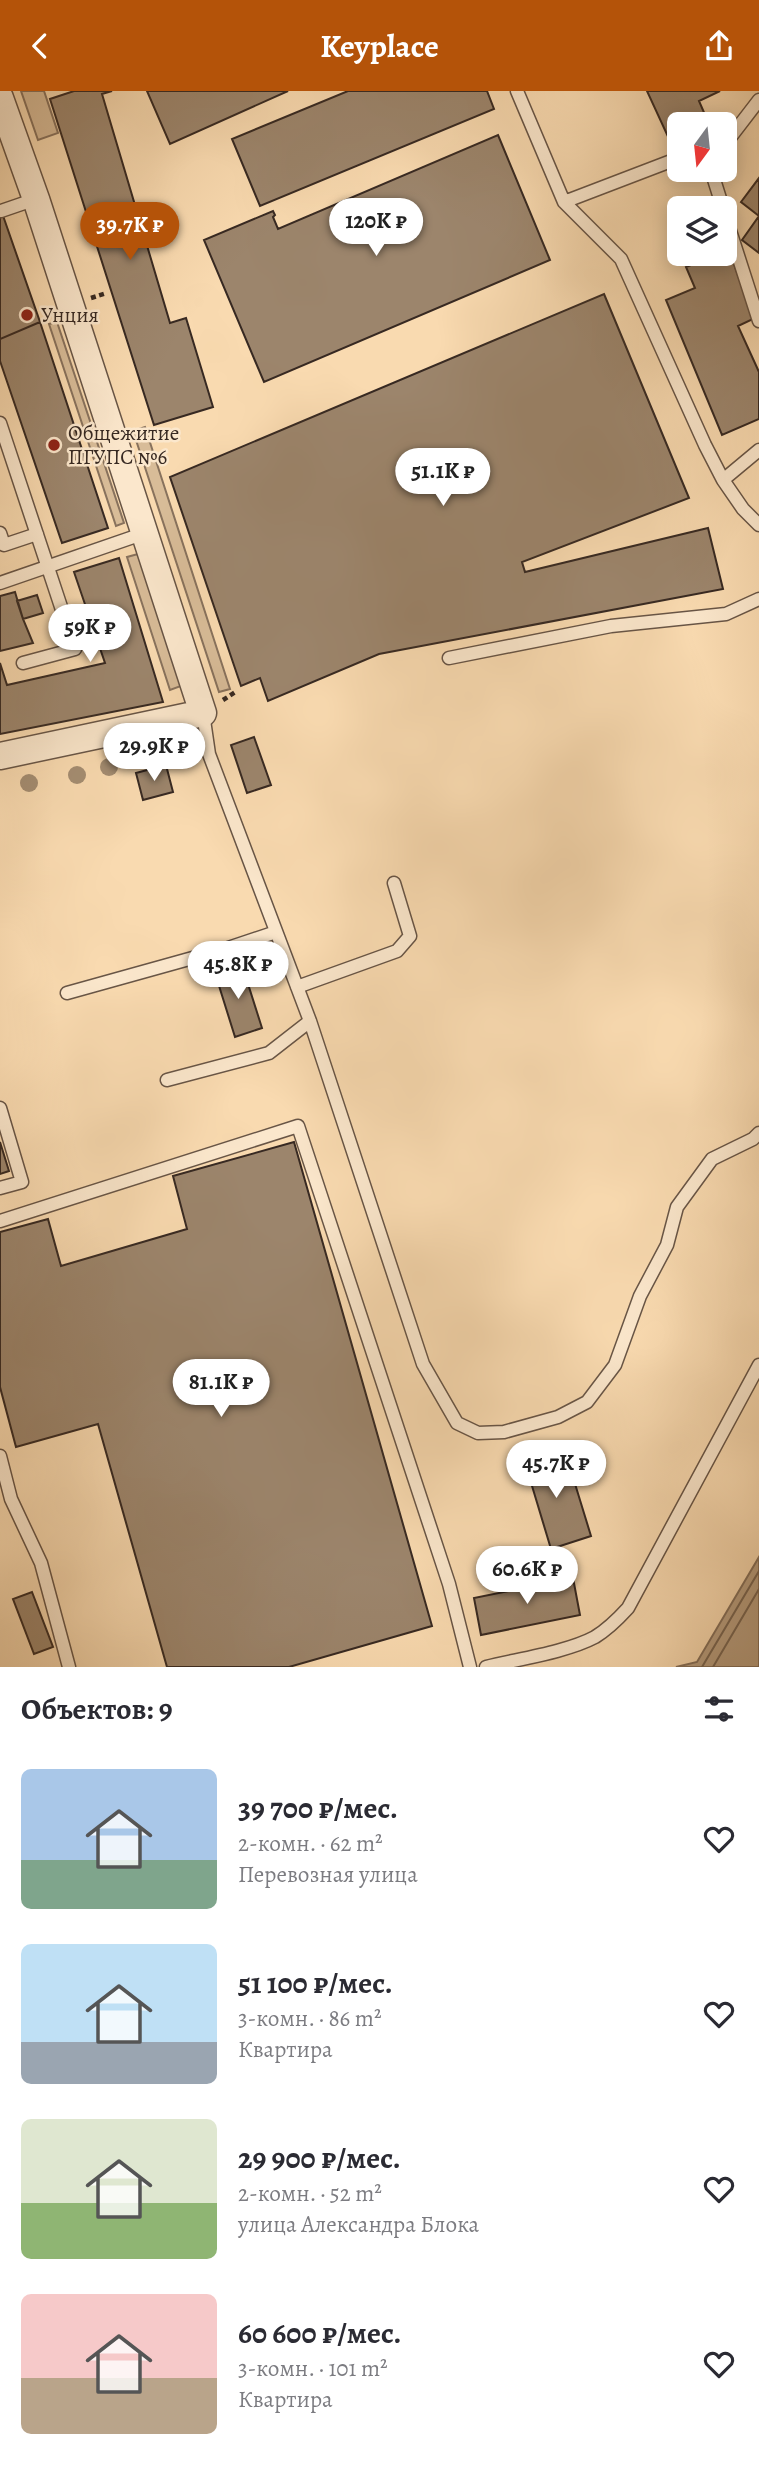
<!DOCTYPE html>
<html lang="ru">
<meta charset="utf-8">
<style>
body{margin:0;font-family:Alegreya,serif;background:#f7f7f7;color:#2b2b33;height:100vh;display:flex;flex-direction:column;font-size:26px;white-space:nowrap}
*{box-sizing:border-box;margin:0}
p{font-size:23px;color:#7c7c81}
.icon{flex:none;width:38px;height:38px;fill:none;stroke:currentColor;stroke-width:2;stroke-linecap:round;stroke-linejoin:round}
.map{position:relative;height:1576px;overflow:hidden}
.side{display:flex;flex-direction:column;background:#fff;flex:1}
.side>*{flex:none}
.needle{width:46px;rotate:195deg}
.buttons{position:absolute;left:667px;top:21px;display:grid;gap:14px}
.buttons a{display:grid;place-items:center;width:70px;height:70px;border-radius:10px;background:#fff;box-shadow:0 4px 18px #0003;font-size:35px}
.price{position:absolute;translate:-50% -60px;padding:0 16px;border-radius:24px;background:#fff;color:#222;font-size:23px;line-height:46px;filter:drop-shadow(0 2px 4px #0008)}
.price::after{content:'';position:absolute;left:50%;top:42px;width:21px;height:16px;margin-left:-10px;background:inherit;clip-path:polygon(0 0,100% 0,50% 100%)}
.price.active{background:#b45309;color:#fff}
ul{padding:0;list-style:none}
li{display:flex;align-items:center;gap:21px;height:175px;padding:0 21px}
li span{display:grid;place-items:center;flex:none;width:196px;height:140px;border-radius:10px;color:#555}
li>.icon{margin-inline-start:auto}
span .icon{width:84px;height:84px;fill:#fffc;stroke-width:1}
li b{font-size:30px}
h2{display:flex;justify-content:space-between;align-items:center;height:84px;padding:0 21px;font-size:30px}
header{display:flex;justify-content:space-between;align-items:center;height:91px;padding:0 21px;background:#b45309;color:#fff;font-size:32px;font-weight:700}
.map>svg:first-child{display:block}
</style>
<header><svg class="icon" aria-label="back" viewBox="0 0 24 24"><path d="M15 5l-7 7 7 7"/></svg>Keyplace<svg class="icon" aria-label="share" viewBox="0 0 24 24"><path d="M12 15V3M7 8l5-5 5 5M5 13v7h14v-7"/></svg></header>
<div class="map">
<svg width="759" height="1576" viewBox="0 0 759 1576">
<rect width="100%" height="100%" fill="#f9dab0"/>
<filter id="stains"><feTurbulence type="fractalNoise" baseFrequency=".00286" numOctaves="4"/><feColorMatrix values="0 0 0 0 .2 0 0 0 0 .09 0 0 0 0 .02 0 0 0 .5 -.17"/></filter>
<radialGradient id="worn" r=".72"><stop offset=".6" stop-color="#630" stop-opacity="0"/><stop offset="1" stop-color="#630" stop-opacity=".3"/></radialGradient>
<path fill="#d8bc98" stroke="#88725d" stroke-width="2" d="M21,0H44L58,42L38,49Z
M57,231L124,432L116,435L49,233Z
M145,336L230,598L219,601L133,340Z
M138,463L181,595L170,599L127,466Z"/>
<path fill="#b79e80" stroke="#846f5a" stroke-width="2" d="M759,1466V1576H676L697,1571Z"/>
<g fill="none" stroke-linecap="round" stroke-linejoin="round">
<path stroke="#776451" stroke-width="2" d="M702,1576L759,1480
M713,1576L759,1498"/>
</g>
<path fill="#9c856c" stroke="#372922" stroke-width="2" d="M74,0H112L102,3L170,232L186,227L213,316L154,334L50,8Z
M147,0H288L170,53Z
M348,0H487L494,18L260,115L232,48Z
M647,0H720L699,10L709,33H679V46L670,50Z
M498,44L550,169L264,291L204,149L273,120L275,124L273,126L278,138Z
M759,87V125L741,111Z
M0,116L40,231L0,248Z
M759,125V162L742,149Z
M729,158L753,228L738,235L759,281V328L722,344L666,209L695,197L686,176L718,163H724V160Z
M604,203L689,407L522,471L525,481L708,437L723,498L379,563L268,610L260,587L241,595L170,386Z
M40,231L108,437L62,452L0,270V248Z
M119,467L163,611L0,643V572L7,594L105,572L74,481Z
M15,501L23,528L33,552L0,560V505Z
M37,504L43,522L23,528L17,510Z
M254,646L271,694L247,702L231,654Z
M166,674L173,701L143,709L136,682Z
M242,874L262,937L235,946L215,882Z
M0,1051L9,1080L0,1083Z
M294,1051L432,1535L289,1576H167L98,1333L16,1356L0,1296V1141L48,1128L61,1175L187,1138L173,1085Z
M551,1357L561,1387L572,1383L591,1445L551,1458L523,1365Z
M573,1487L580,1524L481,1544L474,1507Z
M32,1501L53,1556L34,1563L13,1508Z"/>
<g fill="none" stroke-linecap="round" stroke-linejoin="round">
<defs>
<path id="service" d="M517,0L564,111L621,168L705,354L723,389L759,359
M724,49L729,48L759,9
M711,79L723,117
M564,111L679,67
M1,120L36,108
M724,121L759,230
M0,332L75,558L23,572
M723,389L743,418L759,434
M0,442L4,454L37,443
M0,492L145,442
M449,567L611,535L726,523L759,508
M203,622L209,663L310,930L423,1273L457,1332L478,1342L504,1341L558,1326L587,1311L615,1274L640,1205L667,1154L677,1116L712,1068L753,1048L759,1042
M297,896L397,860L410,845L394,792
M67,902L225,858L276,841
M167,989L269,962L310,930
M0,1017L22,1091L0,1097
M0,1130L298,1035L449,1493L470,1576
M0,1365L11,1408L41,1472L69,1576
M486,1576C518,1568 567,1561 595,1546C608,1538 618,1528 628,1517L759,1274"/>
<path id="minor" d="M0,7L36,108L203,622L0,665"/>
</defs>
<use href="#service" stroke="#685546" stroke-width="15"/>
<use href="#minor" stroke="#685546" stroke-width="29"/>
<path stroke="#372922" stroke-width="4.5" stroke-dasharray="5 3.5" stroke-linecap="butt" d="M91,207L107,202
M223,609L237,600"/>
<use href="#service" stroke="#fbe7cc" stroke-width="12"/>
<use href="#minor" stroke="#fbe7cc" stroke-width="26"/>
</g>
<g fill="#a48d72">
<circle cx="147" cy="666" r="9"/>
<circle cx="109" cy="676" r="9"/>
<circle cx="77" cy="684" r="9"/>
<circle cx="29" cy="692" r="9"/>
</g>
<g fill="#8f2418" stroke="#fbe7cc" stroke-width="2.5">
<circle cx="27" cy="224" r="7"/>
<circle cx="54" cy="354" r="7"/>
</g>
<g text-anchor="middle" stroke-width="5" stroke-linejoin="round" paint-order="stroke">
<g font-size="21" fill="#372922" stroke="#fbe7cc" text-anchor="start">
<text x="41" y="231">Унция</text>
<text x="68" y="349">Общежитие<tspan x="68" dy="24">ПГУПС №6</tspan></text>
</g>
</g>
<rect width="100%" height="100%" filter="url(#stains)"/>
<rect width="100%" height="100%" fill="url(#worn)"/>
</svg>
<div class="buttons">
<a><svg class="needle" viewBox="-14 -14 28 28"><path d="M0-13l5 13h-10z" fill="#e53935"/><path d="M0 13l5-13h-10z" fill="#7c7c81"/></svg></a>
<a><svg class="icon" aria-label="layers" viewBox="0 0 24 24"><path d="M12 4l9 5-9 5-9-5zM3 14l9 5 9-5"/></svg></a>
</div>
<b class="price" style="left:376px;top:167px">120K ₽</b>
<b class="price active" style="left:130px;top:171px">39.7K ₽</b>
<b class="price" style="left:443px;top:417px">51.1K ₽</b>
<b class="price" style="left:90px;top:573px">59K ₽</b>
<b class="price" style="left:154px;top:692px">29.9K ₽</b>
<b class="price" style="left:238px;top:910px">45.8K ₽</b>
<b class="price" style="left:221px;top:1328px">81.1K ₽</b>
<b class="price" style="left:556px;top:1409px">45.7K ₽</b>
<b class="price" style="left:527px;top:1515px">60.6K ₽</b>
</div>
<section class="side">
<h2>Объектов: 9<svg class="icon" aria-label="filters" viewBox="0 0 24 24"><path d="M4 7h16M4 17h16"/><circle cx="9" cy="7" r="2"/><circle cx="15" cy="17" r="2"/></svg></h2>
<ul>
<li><span style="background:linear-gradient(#a9c7e8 65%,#7fa58c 0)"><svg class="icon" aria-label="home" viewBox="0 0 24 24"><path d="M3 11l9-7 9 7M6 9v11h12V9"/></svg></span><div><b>39 700 ₽/мес.</b><p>2-комн. · 62 m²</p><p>Перевозная улица</p></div><svg class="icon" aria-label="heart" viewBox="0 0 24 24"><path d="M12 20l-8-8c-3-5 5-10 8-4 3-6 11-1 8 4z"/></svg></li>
<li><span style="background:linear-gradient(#bfe0f5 70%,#9aa5b1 0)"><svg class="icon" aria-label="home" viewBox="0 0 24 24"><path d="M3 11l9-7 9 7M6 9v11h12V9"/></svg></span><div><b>51 100 ₽/мес.</b><p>3-комн. · 86 m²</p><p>Квартира</p></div><svg class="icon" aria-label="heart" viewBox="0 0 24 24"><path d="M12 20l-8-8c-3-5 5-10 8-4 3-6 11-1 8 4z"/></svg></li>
<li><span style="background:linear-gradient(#dfe7d0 60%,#8fb573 0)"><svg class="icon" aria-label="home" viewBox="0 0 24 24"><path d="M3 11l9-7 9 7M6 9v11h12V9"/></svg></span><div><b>29 900 ₽/мес.</b><p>2-комн. · 52 m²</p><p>улица Александра Блока</p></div><svg class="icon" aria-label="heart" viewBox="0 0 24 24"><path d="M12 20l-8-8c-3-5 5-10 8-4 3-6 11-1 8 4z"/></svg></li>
<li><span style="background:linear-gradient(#f6c9c9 60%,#b9a48a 0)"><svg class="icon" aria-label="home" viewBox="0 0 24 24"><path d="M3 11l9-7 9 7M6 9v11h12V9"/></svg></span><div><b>60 600 ₽/мес.</b><p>3-комн. · 101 m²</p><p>Квартира</p></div><svg class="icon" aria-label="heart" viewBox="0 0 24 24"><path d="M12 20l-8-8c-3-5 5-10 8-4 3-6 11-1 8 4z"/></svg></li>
</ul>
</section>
